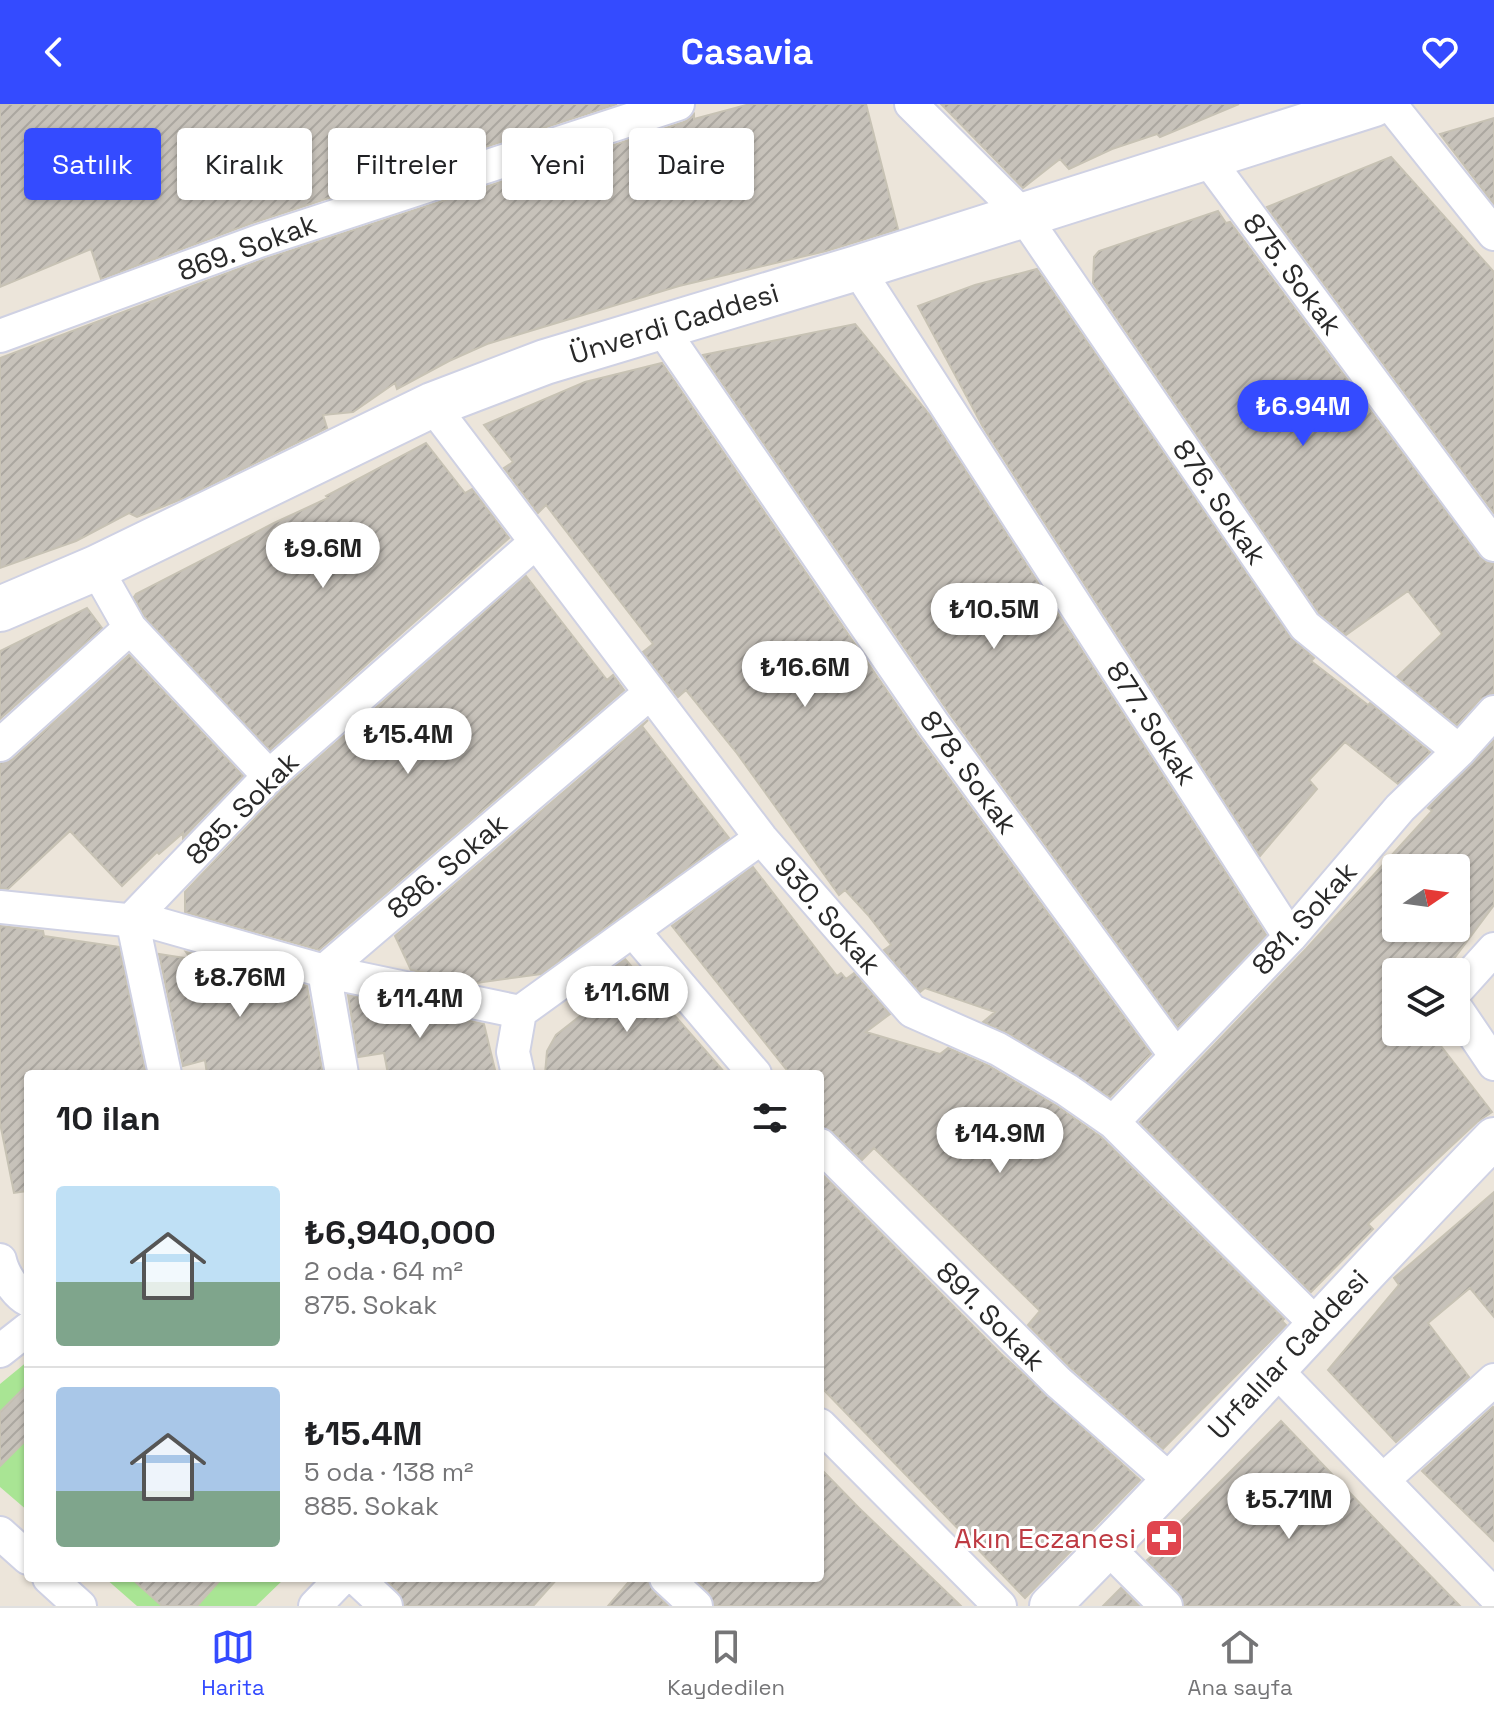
<!DOCTYPE html>
<html lang="tr">
<meta charset="utf-8">
<style>
body{margin:0;font-family:"Space Grotesk",sans-serif;background:#f6f6f6;color:#202124;height:100vh;display:flex;flex-direction:column;font-size:30px;white-space:nowrap}
*{box-sizing:border-box;margin:0}
p{font-size:26px;color:#757577}
.icon{flex:none;width:44px;height:44px;fill:none;stroke:currentColor;stroke-width:2;stroke-linecap:round;stroke-linejoin:round}
.map{position:relative;flex:1;overflow:hidden}
.drawer{position:absolute;left:24px;top:966px;width:800px;height:512px;display:flex;flex-direction:column;background:#fff;border-radius:8px;box-shadow:0 2px 6px #0004}
.drawer>*{flex:none}
.guide{position:absolute;left:24px;top:24px;width:800px;height:72px;display:flex;gap:16px}
.needle{width:52px;rotate:77deg}
.controls{position:absolute;left:1382px;top:750px;display:grid;gap:16px}
.controls a{display:grid;place-items:center;width:88px;height:88px;border-radius:8px;background:#fff;box-shadow:0 2px 6px #0004;font-size:40px}
.price{position:absolute;translate:-50% -68px;padding:0 18px;border-radius:28px;background:#fff;color:#222;font-size:26px;line-height:52px;filter:drop-shadow(0 2px 4px #0008)}
.price::after{content:'';position:absolute;left:50%;top:48px;width:24px;height:18px;margin-left:-12px;background:inherit;clip-path:polygon(0 0,100% 0,50% 100%)}
.price.selected{background:#344bff;color:#fff}
ul{padding:0;list-style:none}
li{display:flex;align-items:center;gap:24px;height:200px;padding:0 32px}
li+li{border-top:2px solid #e0e0e0}
li span{display:grid;place-items:center;flex:none;width:224px;height:160px;border-radius:8px;color:#555}
li>.icon{margin-inline-start:auto}
span .icon{width:96px;height:96px;fill:#fffc;stroke-width:1}
li b{font-size:34px}
h2{display:flex;justify-content:space-between;align-items:center;height:96px;padding:0 32px;font-size:34px}
.chip{padding:0 28px;border-radius:8px;background:#fff;box-shadow:0 2px 6px #0004;font-size:28px;line-height:72px}
.chip.selected{background:#344bff;color:#fff}
header{display:flex;justify-content:space-between;align-items:center;height:104px;padding:0 32px;background:#344bff;color:#fff;font-size:36px;font-weight:800}
.dock{display:flex;justify-content:space-around;align-items:center;height:112px;border-top:2px solid #e0e0e0;background:#fff;font-size:22px;color:#757577}
.dock a{display:grid;justify-items:center;gap:4px}
.dock .selected{color:#344bff}
.map>svg:first-child{display:block}
</style>
<header><svg class="icon" aria-label="back" viewBox="0 0 24 24"><path d="M15 5l-7 7 7 7"/></svg>Casavia<svg class="icon" aria-label="heart" viewBox="0 0 24 24"><path d="M12 20l-8-8c-3-5 5-10 8-4 3-6 11-1 8 4z"/></svg></header>
<div class="map">
<svg width="1494" height="1502" viewBox="0 0 1494 1502">
<defs>
<pattern id="building-hatch" width="6" height="6" patternUnits="userSpaceOnUse" patternTransform="scale(2)"><rect width="6" height="6" fill="#c7c2ba"/><path d="M-1 1l2-2M0 6l6-6M5 7l2-2" fill="none" stroke="#aba7a0"/></pattern>
</defs>
<rect width="100%" height="100%" fill="#ece5da"/>
<path fill="#a9e594" d="M28,1257V1407L0,1383V1280Z
M105,1474H285L256,1502H137Z"/>
<path fill="url(#building-hatch)" stroke="#c7c2b4" stroke-width="2" fill-rule="evenodd" d="M0,0H617L252,119L101,175L91,145L0,183Z
M750,0H866L898,125L826,147L679,182L487,240L449,257L397,285L395,279L353,308L323,311L327,324L184,394L137,413L129,409L76,437L0,464V254L265,155L684,18L694,10V15Z
M941,0H1239L1160,33L1157,30L1112,45L1069,65L1060,55L1023,84Z
M1494,14V100L1440,30Z
M1391,53L1494,168V409L1267,103Z
M1218,107L1226,119L1230,118L1479,452L1486,458L1494,460V590L1480,595L1457,621L1397,573L1442,530L1408,487L1346,531L1319,509L1093,179L1094,153L1099,147Z
M1037,165L1290,533L1314,554L1311,557L1368,601L1370,599L1430,648L1398,680L1345,638L1309,676L1317,685L1260,752L983,323L918,202L975,181Z
M855,220L929,310L1266,831L1178,923L950,610L703,251Z
M662,259L918,632L1151,950L1110,993L1008,929L983,918L995,908L925,884L920,888L884,846L891,841L868,811L845,786L839,791L736,648L686,586L678,593L643,548L653,540L546,401L538,409L504,364L513,358L484,321L585,278Z
M426,339L465,389L472,385L509,434L270,646L145,513L134,493L136,490L274,419L328,394L326,392Z
M526,472L607,576L613,571L624,586L319,846L185,808V788L282,686Z
M87,504L102,524L0,615V547Z
M129,551L243,672L183,734V729L159,750L157,748L122,782L70,727L8,785L0,784V659L13,655Z
M648,616L642,622L729,734L541,870L476,879L411,866L395,832Z
M1494,636V801L1444,868H1396V928H1430L1492,1008L1477,1018L1368,1120L1373,1125L1311,1188L1140,1018L1306,845L1432,707L1428,704ZM1396,764H1456V824H1396Z
M753,763L837,872L841,869L846,875L854,869L890,910L866,928L940,950L948,944L989,962L1057,1002L1101,1033L1284,1215L1282,1217L1286,1221L1163,1345L1071,1264L1028,1221L1040,1207L874,1044L862,1056L833,1028L820,1023V970H790L672,822Z
M0,822L43,827L44,832L119,843L146,970H28V1087L14,1089L0,1019Z
M186,848L307,882L323,970H207L205,956L183,962L159,850L191,855Z
M625,855L726,970H545L547,947L556,931L599,897L588,882Z
M348,891L484,920L496,970H388L384,949L358,953Z
M820,1068L1001,1250L1140,1376L1025,1494L820,1282Z
M1494,1088V1213L1470,1184L1428,1219L1469,1273L1396,1338L1328,1266L1399,1181L1394,1174Z
M28,1280V1334L0,1362V1308Z
M1493,1303L1494,1304V1437L1422,1367Z
M1281,1317L1373,1413L1460,1502H1184L1179,1489L1147,1456L1154,1450L1151,1447Z
M820,1364L859,1404L961,1502H714L709,1489L694,1474H820Z
M131,1474H222L197,1502H162Z
M384,1474H558L533,1502H404L399,1489Z
M632,1474H648L653,1487L668,1502H608Z
M1121,1484L1139,1502H1103Z"/>
<g fill="none" stroke-linecap="round" stroke-linejoin="round">
<defs>
<path id="minor" d="M911,0L1023,111L1305,522L1459,647
M1390,0L1494,130
M1206,53L1494,441
M857,164L1290,833
M660,222L934,621L1176,952
M0,232L259,137L678,0
M432,301L761,734L912,907L998,945L1067,986L1113,1018L1317,1221
M96,464L130,524L269,672
M0,641L130,524
M0,803L155,819L324,867L520,908L761,734
M634,828L755,970
M1456,887L1494,845
M1456,904L1494,960
M165,970L132,815L269,672L536,438
M342,970L324,867L650,589
M518,970L513,948L520,908
M1113,1018L1290,833L1400,704L1459,647L1494,608
M820,1041L1058,1278L1170,1376
M0,1156C3,1170 16,1190 28,1196
M0,1247L28,1225
M1275,1265L1494,1491
M820,1321L1000,1502
M1383,1376L1494,1276
M0,1429L28,1454
M1108,1444L1166,1502
M49,1474L80,1502
M356,1474L386,1502
M666,1474L696,1502
M315,1502L342,1474"/>
<path id="tertiary" d="M1050,1502C1202,1350 1344,1188 1494,1034"/>
<path id="secondary" d="M0,505L96,464L432,301L545,258L857,164L1374,0"/>
</defs>
<use href="#minor" stroke="#cfd1e3" stroke-width="36"/>
<use href="#tertiary" stroke="#cfd1e3" stroke-width="44"/>
<use href="#secondary" stroke="#cfd1e3" stroke-width="48"/>
<use href="#minor" stroke="#fff" stroke-width="32"/>
<use href="#tertiary" stroke="#fff" stroke-width="40"/>
<use href="#secondary" stroke="#fff" stroke-width="44"/>
</g>
<defs>
<symbol id="pharmacy-square" viewBox="-11 -11 22 22"><rect x="-9" y="-9" width="18" height="18" rx="4" fill="#e0444e" stroke="#fff"/><path d="M-2-6h4v4h4v4h-4v4h-4v-4h-4v-4h4Z" fill="#fff"/></symbol>
</defs>
<g fill-rule="evenodd">
<use href="#pharmacy-square" x="1142" y="1412" width="44" height="44"/>
</g>
<g text-anchor="middle" stroke-width="6" stroke-linejoin="round" paint-order="stroke">
<g font-size="28" fill="#292929" stroke="#fff">
<text transform="translate(247 143) rotate(-20)" y="10">869. Sokak</text>
<text transform="translate(1293 170) rotate(53)" y="10">875. Sokak</text>
<text transform="translate(674 219) rotate(-17)" y="10">Ünverdi Caddesi</text>
<text transform="translate(1220 398) rotate(56)" y="10">876. Sokak</text>
<text transform="translate(1152 619) rotate(57)" y="10">877. Sokak</text>
<text transform="translate(969 668) rotate(54)" y="10">878. Sokak</text>
<text transform="translate(242 704) rotate(-45)" y="10">885. Sokak</text>
<text transform="translate(447 762) rotate(-40)" y="10">886. Sokak</text>
<text transform="translate(828 811) rotate(49)" y="10">930. Sokak</text>
<text transform="translate(1304 814) rotate(-48)" y="10">881. Sokak</text>
<text transform="translate(991 1212) rotate(45)" y="10">891. Sokak</text>
<text transform="translate(1288 1250) rotate(-47)" y="10">Urfalılar Caddesi</text>
</g>
<g font-size="28" fill="#be3a42" stroke="#fff" text-anchor="end">
<text x="1136" y="1444">Akın Eczanesi</text>
</g>
</g>
</svg>
<div class="controls">
<a><svg class="needle" viewBox="-14 -14 28 28"><path d="M0-13l5 13h-10z" fill="#e53935"/><path d="M0 13l5-13h-10z" fill="#757577"/></svg></a>
<a><svg class="icon" aria-label="layers" viewBox="0 0 24 24"><path d="M12 4l9 5-9 5-9-5zM3 14l9 5 9-5"/></svg></a>
</div>
<b class="price selected" style="left:1303px;top:344px">₺6.94M</b>
<b class="price" style="left:323px;top:486px">₺9.6M</b>
<b class="price" style="left:994px;top:547px">₺10.5M</b>
<b class="price" style="left:805px;top:605px">₺16.6M</b>
<b class="price" style="left:408px;top:672px">₺15.4M</b>
<b class="price" style="left:240px;top:915px">₺8.76M</b>
<b class="price" style="left:627px;top:930px">₺11.6M</b>
<b class="price" style="left:420px;top:936px">₺11.4M</b>
<b class="price" style="left:1000px;top:1071px">₺14.9M</b>
<b class="price" style="left:1289px;top:1437px">₺5.71M</b>
<div class="guide">
<a class="chip selected">Satılık</a>
<a class="chip">Kiralık</a>
<a class="chip">Filtreler</a>
<a class="chip">Yeni</a>
<a class="chip">Daire</a>
</div>
<section class="drawer">
<h2>10 ilan<svg class="icon" aria-label="filters" viewBox="0 0 24 24"><path d="M4 7h16M4 17h16"/><circle cx="9" cy="7" r="2"/><circle cx="15" cy="17" r="2"/></svg></h2>
<ul>
<li><span style="background:linear-gradient(#bfe0f5 60%,#7fa58c 0)"><svg class="icon" aria-label="home" viewBox="0 0 24 24"><path d="M3 11l9-7 9 7M6 9v11h12V9"/></svg></span><div><b>₺6,940,000</b><p>2 oda · 64 m²</p><p>875. Sokak</p></div></li>
<li><span style="background:linear-gradient(#a9c7e8 65%,#7fa58c 0)"><svg class="icon" aria-label="home" viewBox="0 0 24 24"><path d="M3 11l9-7 9 7M6 9v11h12V9"/></svg></span><div><b>₺15.4M</b><p>5 oda · 138 m²</p><p>885. Sokak</p></div></li>
</ul>
</section>
</div>
<nav class="dock">
<a class="selected"><svg class="icon" aria-label="map" viewBox="0 0 24 24"><path d="M3 6l6-2 6 2 6-2v14l-6 2-6-2-6 2zM9 4v14M15 6v14"/></svg>Harita</a>
<a><svg class="icon" aria-label="saved" viewBox="0 0 24 24"><path d="M7 4h10v16l-5-4-5 4z"/></svg>Kaydedilen</a>
<a><svg class="icon" aria-label="home" viewBox="0 0 24 24"><path d="M3 11l9-7 9 7M6 9v11h12V9"/></svg>Ana sayfa</a>
</nav>
